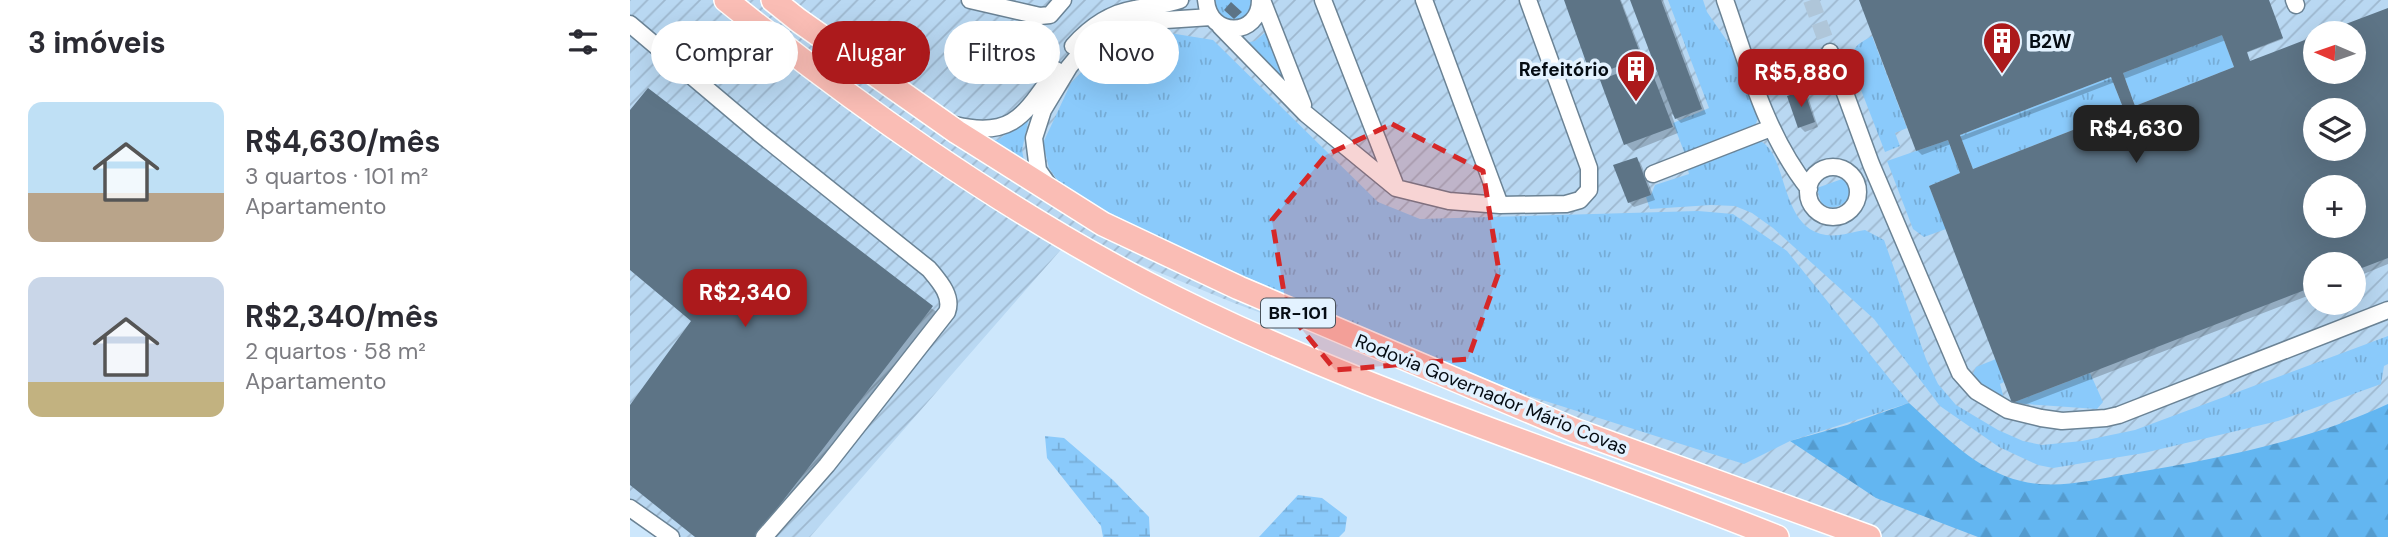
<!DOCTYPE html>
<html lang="pt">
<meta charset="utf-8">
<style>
body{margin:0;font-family:"DM Sans",sans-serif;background:#f7f7f7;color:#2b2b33;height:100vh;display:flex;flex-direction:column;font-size:26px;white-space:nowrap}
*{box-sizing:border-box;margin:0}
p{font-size:23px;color:#7c7c81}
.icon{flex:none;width:38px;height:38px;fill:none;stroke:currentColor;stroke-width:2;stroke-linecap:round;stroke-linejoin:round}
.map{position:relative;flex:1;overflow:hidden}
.sheet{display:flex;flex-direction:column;background:#fff;width:630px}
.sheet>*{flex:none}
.banner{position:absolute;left:21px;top:21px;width:665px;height:63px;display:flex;gap:14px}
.needle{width:46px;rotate:272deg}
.tools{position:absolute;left:1673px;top:21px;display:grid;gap:14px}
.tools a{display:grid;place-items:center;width:63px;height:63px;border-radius:50%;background:#fff;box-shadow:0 7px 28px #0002;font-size:35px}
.price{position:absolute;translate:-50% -60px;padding:0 16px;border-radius:14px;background:#ac1a1c;color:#fff;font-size:23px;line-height:46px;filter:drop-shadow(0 2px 4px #0008)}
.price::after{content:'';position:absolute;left:50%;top:42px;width:21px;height:16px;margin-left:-10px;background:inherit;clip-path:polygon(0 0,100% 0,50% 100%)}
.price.current{background:#222;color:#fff}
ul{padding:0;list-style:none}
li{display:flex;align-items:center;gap:21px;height:175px;padding:0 28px}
li span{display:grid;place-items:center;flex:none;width:196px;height:140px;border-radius:14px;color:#555}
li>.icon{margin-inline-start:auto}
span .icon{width:84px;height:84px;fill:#fffc;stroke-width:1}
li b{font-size:30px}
h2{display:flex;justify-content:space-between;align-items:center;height:84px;padding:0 28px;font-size:30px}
.chip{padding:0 24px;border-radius:32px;background:#fff;box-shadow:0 7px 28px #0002;font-size:24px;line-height:63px}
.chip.current{background:#ac1a1c;color:#fff}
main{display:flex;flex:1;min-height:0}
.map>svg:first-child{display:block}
</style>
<main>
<section class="sheet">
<h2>3 imóveis<svg class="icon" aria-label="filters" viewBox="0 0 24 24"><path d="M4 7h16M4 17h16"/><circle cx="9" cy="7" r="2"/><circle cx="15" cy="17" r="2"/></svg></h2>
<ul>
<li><span style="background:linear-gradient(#bfe0f5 65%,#b9a48a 0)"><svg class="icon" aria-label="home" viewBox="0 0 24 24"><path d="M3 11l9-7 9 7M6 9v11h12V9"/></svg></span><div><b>R$4,630/mês</b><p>3 quartos · 101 m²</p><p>Apartamento</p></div></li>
<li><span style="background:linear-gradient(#c9d6e8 75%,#c2b280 0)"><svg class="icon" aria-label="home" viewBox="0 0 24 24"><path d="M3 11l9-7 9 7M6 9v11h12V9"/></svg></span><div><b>R$2,340/mês</b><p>2 quartos · 58 m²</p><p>Apartamento</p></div></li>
</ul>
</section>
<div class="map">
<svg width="1758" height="537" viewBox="0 0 1758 537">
<defs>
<pattern id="industrial-furrows" width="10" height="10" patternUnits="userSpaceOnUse" patternTransform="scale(1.75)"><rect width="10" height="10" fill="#b9d8f2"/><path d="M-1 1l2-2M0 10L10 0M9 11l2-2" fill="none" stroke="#9eb8cf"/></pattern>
<pattern id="grass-tufts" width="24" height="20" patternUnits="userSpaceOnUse" patternTransform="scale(1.75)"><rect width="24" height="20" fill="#8acafb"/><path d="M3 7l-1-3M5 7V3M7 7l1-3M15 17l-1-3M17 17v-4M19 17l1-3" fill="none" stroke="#76acd6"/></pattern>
<pattern id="forest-firs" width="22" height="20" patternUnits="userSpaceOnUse" patternTransform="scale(1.75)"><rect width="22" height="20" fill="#63b6f1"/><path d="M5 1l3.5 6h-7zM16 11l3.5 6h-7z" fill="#549bce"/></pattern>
<pattern id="wetland-marsh" width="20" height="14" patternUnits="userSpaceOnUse" patternTransform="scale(1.75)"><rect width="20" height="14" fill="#8acafb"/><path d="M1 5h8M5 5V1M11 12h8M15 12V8" fill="none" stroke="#76acd6"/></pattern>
</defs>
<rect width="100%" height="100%" fill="#cde7fc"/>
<path fill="url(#industrial-furrows)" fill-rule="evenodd" d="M0,0H1758V537H1239L604,303L442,237L180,537H28L0,516ZM1685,33H1724V72H1685ZM1685,110H1724V149H1685ZM1685,187H1724V226H1685ZM1685,264H1724V303H1685Z"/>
<path fill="url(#grass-tufts)" d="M582,0H624L623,5L616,18L601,22L587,15Z
M1038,0H1073L1077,12L1102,48L1128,118L1125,126L1055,154L1043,123L1079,108Z
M521,30L583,40L748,202L790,219L1068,211L1103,214L1157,251L1279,403L1160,441L1114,464L893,394L683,307L531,238L450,198L430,184L419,168L413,143L441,83L482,41Z
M638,30L658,83L615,43L625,41Z
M1592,35L1604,67L1505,106L1493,73Z
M1242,36L1277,128L1265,133L1270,146L1255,152L1221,64C1223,45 1227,45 1242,36Z
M1481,77L1494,110L1343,169L1330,135Z
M399,117L392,150L394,161L353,140H368Z
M1128,140C1159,151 1148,228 1196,235C1209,237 1222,232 1235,230L1254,240L1296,359L1308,384L1326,405L1368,430L1393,441L1412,445L1452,441L1505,430L1758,336V364L1754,366L1751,384L1648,421L1514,453L1423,468L1408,465L1369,447L1310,406L1244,319L1143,228L1122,213L1105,206L1081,205L1020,209L1016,197L1021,195L1025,185L1059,174L1057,166Z
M1318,140L1330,173L1299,186L1316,229L1294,237L1283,229L1257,161Z
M1212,179C1220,183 1222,192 1217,200C1210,208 1200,210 1191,203L1187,188Z
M1366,359L1374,382L1370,384L1373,395L1371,399L1345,379L1343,374L1346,367Z
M1460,373L1473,402L1467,409L1382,403Z"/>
<path fill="url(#forest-firs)" d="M1279,403C1313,434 1345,470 1391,481C1426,490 1462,480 1497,474C1586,459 1676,442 1758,404V537H1348L1246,498L1160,441L1217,425Z"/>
<path fill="url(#wetland-marsh)" d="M415,436L434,438L483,480L519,517L520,537H473L471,526L417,458Z
M668,495L692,498L717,517L715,531L709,537H629Z"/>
<path fill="#0003" fill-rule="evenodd" d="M936,0H991L1016,64H1018L1031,76L1002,0H1033L1076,114L1051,123L1041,113L1048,133L1003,151L996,144L971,79L967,80L962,75Z
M1231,0H1638L1653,39L1616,53L1620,63L1685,38V72H1724V33H1697L1758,10V264L1724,278V264H1685V293L1389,407L1384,402L1301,187L1333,174L1321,144L1292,155L1287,150ZM1596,40L1608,68L1505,108L1494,79ZM1483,75V78L1329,137L1327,134ZM1485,82L1496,111L1343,171L1331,141ZM1685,110H1724V149H1685ZM1685,187H1724V226H1685Z
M1173,92L1178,97L1188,127L1175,132L1170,127Z
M0,113L307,312L133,537H66L0,484V408L63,322L0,269Z
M1006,159L1011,164L1025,200L1004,207L999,202Z"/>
<path fill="#5d7486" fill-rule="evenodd" d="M934,0H990L1012,58L961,76Z
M1000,0H1031L1072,109L1045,119Z
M1229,0H1639L1653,38L1617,52L1620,61L1685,36V72H1724V33H1692L1758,8V258L1724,271V264H1685V286L1382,403L1299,186L1330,173L1318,140L1286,151ZM1592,35L1604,67L1505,106L1493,73ZM1481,77L1494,110L1343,169L1330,135ZM1685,110H1724V149H1685ZM1685,187H1724V226H1685Z
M601,2L612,12L604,19L594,10Z
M1018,62L1043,127L994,145L970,80Z
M18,88L303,306L125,537H65L0,485V405L61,321L0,270V110Z
M1174,90L1185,122L1168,128L1157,96Z
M1007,157L1021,195L998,203L983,165Z"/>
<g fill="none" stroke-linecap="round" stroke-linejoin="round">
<path stroke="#afc6d9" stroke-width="16" stroke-dasharray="16 8" stroke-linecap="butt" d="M1181,0L1200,52"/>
<defs>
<path id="minor" d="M340,0L410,16L420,15L433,0
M576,0C579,39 630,37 630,0
M632,0L673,105
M693,0L766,187
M794,0L870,205
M1095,0C1118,65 1135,134 1179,189
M1664,0L1666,5
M0,24L129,133L299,269C309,281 323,296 317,312L197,465L134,537
M590,26L676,114L766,188L819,201L870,205L936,204L950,200L959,190V168L898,0
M443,46C460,27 480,13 505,9C520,6 536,5 550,0
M1200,52L1241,164L1330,373L1346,391L1378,410L1411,418L1432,421L1476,418L1489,415L1758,310
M325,125C384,139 395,113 426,70
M1178 192a25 25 0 1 1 50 0a25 25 0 1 1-50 0Z
M1023,174L1141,128
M420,187L408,170L404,138L413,110L439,67L458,44L491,25L505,22L581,17
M0,508L41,537"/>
<path id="highway" d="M96,0C223,103 371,207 516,283C718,388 937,453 1147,537
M143,0L168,20L327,132L473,224L609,288L944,430L1239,537"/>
</defs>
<use href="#minor" stroke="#6b8395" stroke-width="19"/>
<use href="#highway" stroke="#fff" stroke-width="26"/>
<use href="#minor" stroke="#fff" stroke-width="16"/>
<use href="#highway" stroke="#fabdb5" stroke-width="23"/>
</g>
<path fill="#d62828" fill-opacity="0.2" stroke="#d62828" stroke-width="5" stroke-dasharray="14 9" stroke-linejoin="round" d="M762,124L853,171L869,272L838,359L705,370L657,311L642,220L696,155Z"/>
<defs>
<symbol id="building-pin" viewBox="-11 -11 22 30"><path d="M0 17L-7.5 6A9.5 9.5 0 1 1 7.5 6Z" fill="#ac1a1c" stroke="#e3f2ff"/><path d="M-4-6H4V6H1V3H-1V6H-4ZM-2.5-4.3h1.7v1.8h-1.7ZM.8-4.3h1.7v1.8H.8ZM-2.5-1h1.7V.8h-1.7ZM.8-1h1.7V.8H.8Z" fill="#fff"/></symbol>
</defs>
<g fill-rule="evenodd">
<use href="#building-pin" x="1350" y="19" width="44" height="60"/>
<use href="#building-pin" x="984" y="47" width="44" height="60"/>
</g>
<g text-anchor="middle" stroke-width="7" stroke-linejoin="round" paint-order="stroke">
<rect fill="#e3f2ff" stroke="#48515a" stroke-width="2" x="631" y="298.5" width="74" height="29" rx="5"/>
<g font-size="18" font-weight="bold" fill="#050c13">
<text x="668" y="319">BR-101</text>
</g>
<g font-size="19" font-weight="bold" fill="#050c13" stroke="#e3f2ff" text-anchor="start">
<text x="1399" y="48">B2W</text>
<text x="979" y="76" text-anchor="end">Refeitório</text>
</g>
<g font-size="19" fill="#050c13" stroke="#e3f2ff">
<text transform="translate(862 394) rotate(22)" y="7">Rodovia Governador Mário Covas</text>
</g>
</g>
</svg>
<div class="tools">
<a><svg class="needle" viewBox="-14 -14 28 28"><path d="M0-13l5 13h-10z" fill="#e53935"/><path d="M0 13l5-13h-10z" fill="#7c7c81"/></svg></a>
<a><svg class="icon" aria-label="layers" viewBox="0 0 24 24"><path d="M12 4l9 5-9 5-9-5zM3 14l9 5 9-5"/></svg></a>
<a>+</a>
<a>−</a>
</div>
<b class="price" style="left:1171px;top:109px">R$5,880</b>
<b class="price current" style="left:1506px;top:165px">R$4,630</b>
<b class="price" style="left:115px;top:329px">R$2,340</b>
<div class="banner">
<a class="chip">Comprar</a>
<a class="chip current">Alugar</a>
<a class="chip">Filtros</a>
<a class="chip">Novo</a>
</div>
</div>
</main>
